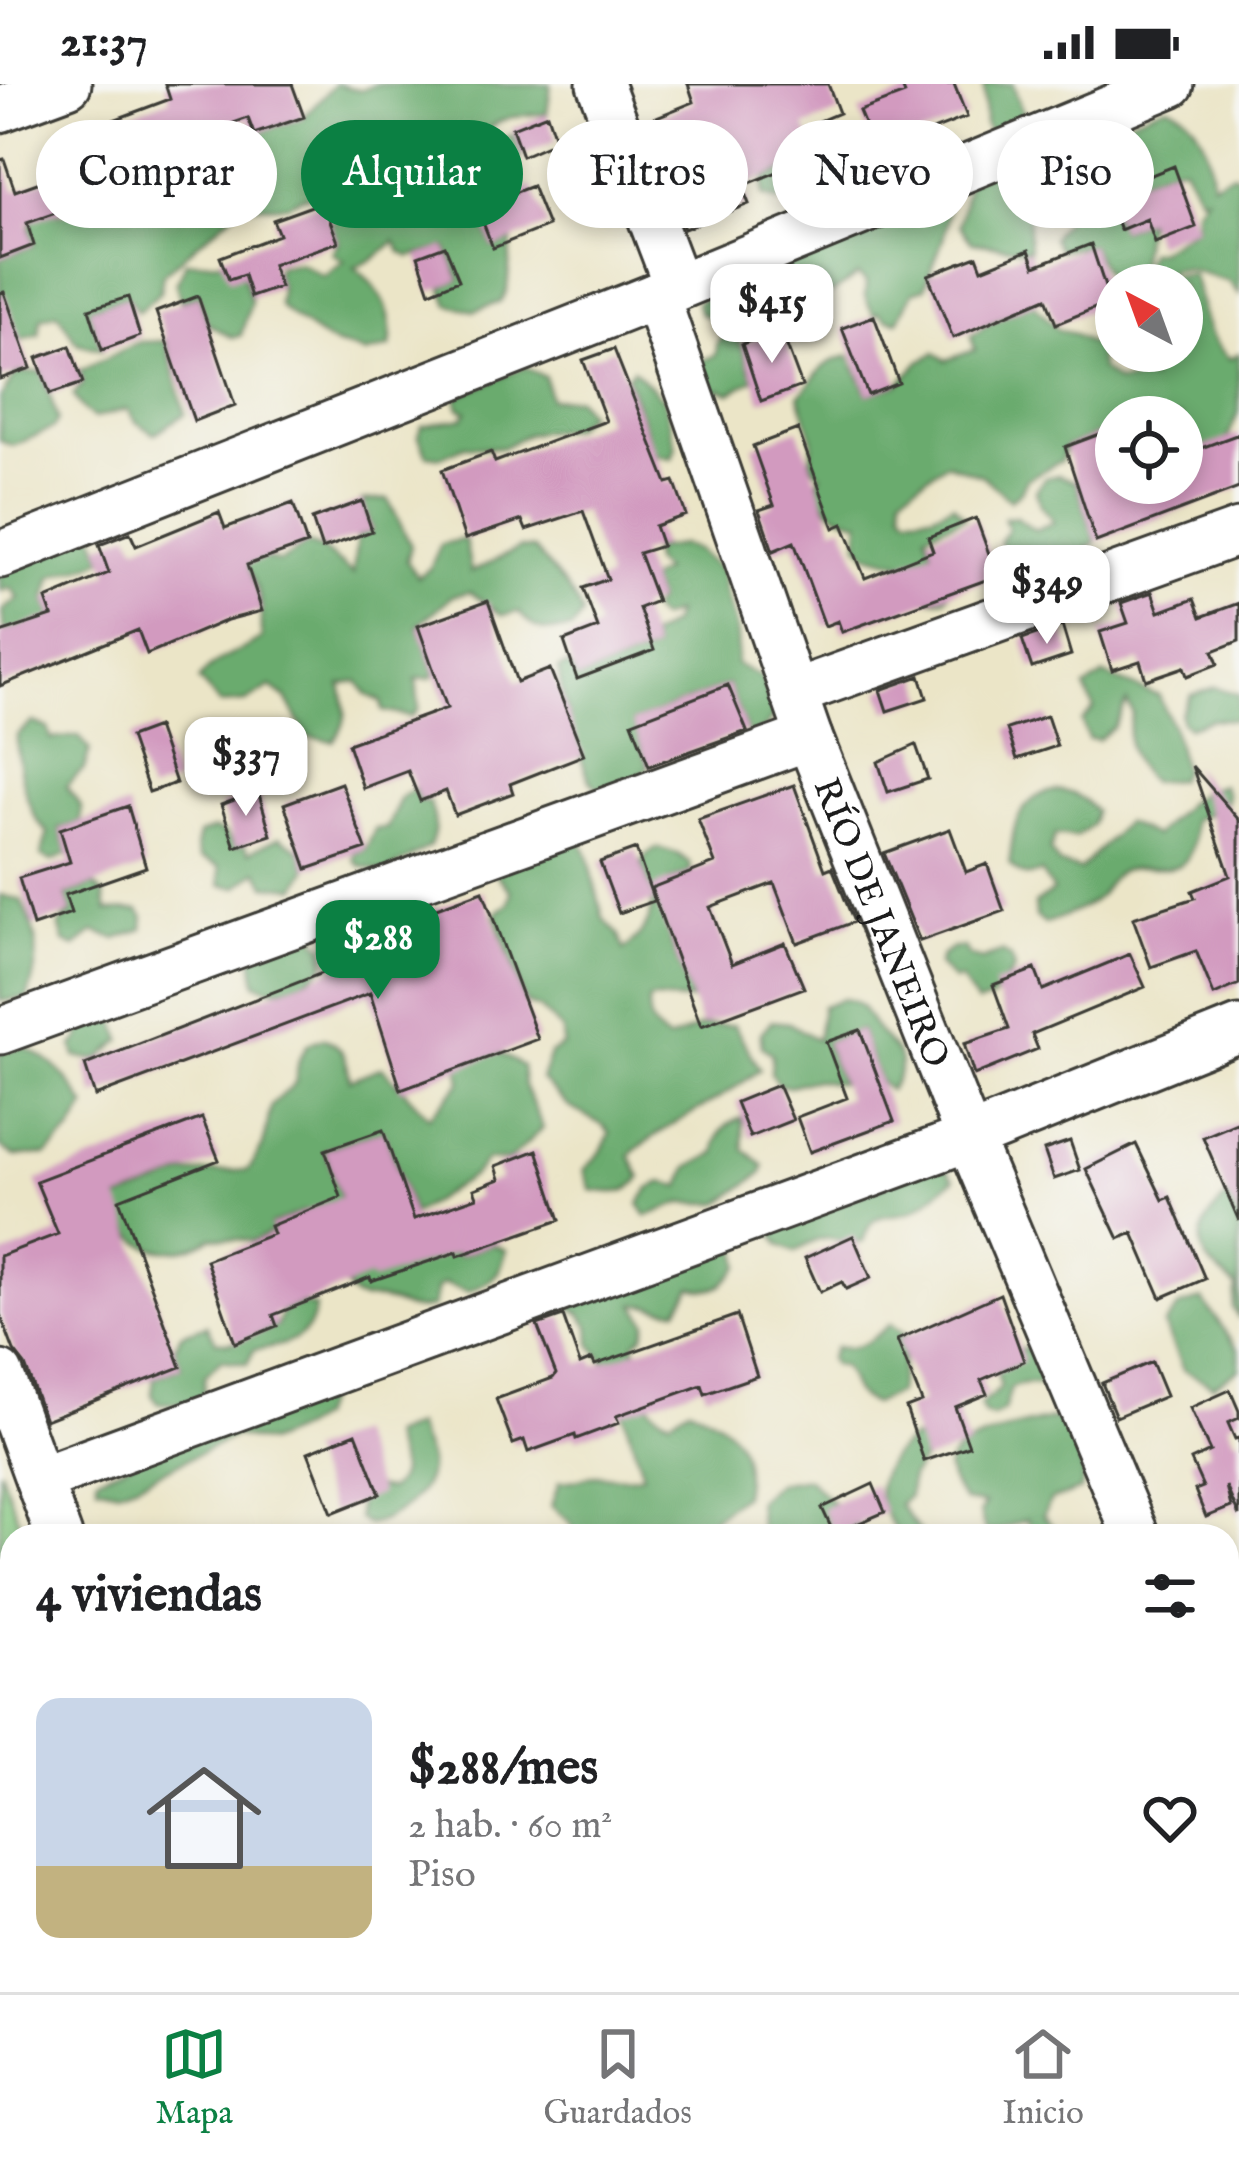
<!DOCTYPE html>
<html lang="es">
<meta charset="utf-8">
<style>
body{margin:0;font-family:"IM FELL English",serif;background:#f2f2f2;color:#202124;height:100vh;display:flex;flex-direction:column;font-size:45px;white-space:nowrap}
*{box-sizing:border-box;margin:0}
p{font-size:39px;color:#757577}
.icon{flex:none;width:66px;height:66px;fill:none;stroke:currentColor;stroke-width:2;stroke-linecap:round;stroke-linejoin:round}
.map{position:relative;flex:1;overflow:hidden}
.details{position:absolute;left:0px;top:1440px;width:1239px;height:468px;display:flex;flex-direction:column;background:#fff;border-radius:36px 36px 0 0;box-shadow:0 6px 18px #0003}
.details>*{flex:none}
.top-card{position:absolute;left:36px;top:36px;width:1167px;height:108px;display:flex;gap:24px}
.needle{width:78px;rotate:319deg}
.controls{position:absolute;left:1095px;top:180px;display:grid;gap:24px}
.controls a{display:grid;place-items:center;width:108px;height:108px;border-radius:50%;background:#fff;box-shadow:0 6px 18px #0003;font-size:60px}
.price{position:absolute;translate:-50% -102px;padding:0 27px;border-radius:24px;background:#fff;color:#222;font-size:39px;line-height:78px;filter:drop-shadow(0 3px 6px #0008)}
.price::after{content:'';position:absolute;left:50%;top:72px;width:36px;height:27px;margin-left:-18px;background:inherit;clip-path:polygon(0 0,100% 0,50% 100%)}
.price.on{background:#0b8043;color:#fff}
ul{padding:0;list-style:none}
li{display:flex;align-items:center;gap:36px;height:300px;padding:0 36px}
li span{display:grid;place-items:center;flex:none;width:336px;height:240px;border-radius:24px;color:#555}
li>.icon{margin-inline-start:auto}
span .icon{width:144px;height:144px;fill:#fffc;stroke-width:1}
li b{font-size:51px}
h2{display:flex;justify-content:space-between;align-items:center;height:144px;padding:0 36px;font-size:51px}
.pill{padding:0 42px;border-radius:54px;background:#fff;box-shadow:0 6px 18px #0003;font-size:42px;line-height:108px}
.pill.on{background:#0b8043;color:#fff}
.status{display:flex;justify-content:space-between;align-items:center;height:84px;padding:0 60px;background:#fff;direction:ltr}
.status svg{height:33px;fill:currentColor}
.menu{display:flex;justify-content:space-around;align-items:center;height:168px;border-top:3px solid #e0e0e0;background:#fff;font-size:33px;color:#757577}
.menu a{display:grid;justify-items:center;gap:6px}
.menu .on{color:#0b8043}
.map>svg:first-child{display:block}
</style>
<div class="status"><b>21:37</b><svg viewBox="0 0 49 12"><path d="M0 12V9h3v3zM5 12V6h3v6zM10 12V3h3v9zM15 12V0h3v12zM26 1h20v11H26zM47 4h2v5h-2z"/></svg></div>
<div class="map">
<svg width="1239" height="1908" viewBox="0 0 1239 1908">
<rect width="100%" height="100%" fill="#f6f6f2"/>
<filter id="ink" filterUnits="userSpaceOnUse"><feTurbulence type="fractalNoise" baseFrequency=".00833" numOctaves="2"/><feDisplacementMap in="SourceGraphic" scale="24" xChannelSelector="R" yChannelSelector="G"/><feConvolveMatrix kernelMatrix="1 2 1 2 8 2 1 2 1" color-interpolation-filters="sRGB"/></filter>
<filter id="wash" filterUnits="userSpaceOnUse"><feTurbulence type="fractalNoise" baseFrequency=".004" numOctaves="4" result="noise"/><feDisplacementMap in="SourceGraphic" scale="48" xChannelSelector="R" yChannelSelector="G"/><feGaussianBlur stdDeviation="2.7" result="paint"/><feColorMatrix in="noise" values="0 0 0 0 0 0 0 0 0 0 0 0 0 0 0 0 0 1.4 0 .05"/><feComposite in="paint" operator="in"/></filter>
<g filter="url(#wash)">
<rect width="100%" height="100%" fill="#ebe5c7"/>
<path fill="#84c680" stroke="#50714e" stroke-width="3" d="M0,1385L24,1452H12V1637L0,1642Z"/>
<path fill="#6bab6e" stroke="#446445" stroke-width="3" d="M335,0L360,6L377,0H551L547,30C501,31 482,38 464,82L452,83L430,108L468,100L484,80L491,58L514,51L522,72L515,81L518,108L477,123L493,163L512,156L507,206L501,218L475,227L449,221L442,203L459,195L446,163L410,173L401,168L395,157L374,175L355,183C380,205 396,228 390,263L365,270C354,264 348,264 337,261C325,258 287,230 279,221L280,203L275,189L279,182L300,179L323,192L344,177L332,169L338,158L331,141L345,120L337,106L302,113L288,121L241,122L163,190L160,208L138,228L128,213L90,225L102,266L77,259L58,229L41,234L39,250L9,259L0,251V174L34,161L30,148L34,122L47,119L60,130L87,127L125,103L177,86L185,57L234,39L254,50L304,33Z
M984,0H1013L1027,43L992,52L985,42Z
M1166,21C1198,29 1211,69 1212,99L1234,89L1239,94V210L1228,197C1210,195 1194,182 1175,185C1165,187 1156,196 1145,199L1140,188L1149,167H1157L1196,143V125L1206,112L1200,113L1183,82H1174L1124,102L1115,91L1093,81L1086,93C1094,116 1112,124 1121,146L1147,135L1139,179L1111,201L1091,161L1059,166L1052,153L1065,137L1054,106L1060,63Z
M1030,67L1041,79L1038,96L1027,106L1029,166L972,158L959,141L968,98Z
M818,72L835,89L832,113L819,120L795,113L780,118L763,112V97L769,92Z
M917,118L947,121C949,155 933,175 925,204L913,208L898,237L886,235L879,228L874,232L865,213L866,198L858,191L802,230L755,243L734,244L754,295L730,309L720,305L706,322L680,286L716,271L717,259L732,244L700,229L696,218L844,153L858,157L877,133Z
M226,177L240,180L251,218L241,251L233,254L207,239L198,212L181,218L176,200L186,178Z
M1192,190C1206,227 1199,246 1230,275L1239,269V327L1226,359L1197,374L1186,369L1182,333H1116V345L1065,363L1061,377L1027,395L1021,407L1010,416L983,392L946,379L902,410L903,425L908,431L932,430L953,420L965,433L926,449L949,510L944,515L923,516L903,479L868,470L858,460L860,437C835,432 826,426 816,403L821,390L810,379L813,356L799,312C821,291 814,280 849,272L868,310L899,300L920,277L935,269L946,276L975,266L971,252L992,237L1033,219L1058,246L1075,250L1096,263L1101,285L1117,298L1152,295L1149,267H1182V201H1156L1166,192Z
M166,257L185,330L154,350L136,338L127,325L95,334L85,328L73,311L83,299L79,287L139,258Z
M525,283L545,293L550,315L577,314L588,329L571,344L527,350L502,364L465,362L441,373L427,371L418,351L422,342L463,334L467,327L459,324L456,314Z
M633,285L664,316L676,363L672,374L655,371L627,292Z
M42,288L58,336L53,344L13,362L0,357V314L17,289Z
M1058,391L1076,398L1096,458C1082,472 1066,471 1050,481L1003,471L1000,457L1008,445L1004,434L1016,433L1035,446L1054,438L1040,421L1036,407L1044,394Z
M388,415L411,462L407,477L418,493L430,484L441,460L465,455L471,488L520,464L534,465C548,482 577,513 582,531L572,545C549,549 533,548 519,528L502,531L470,508L452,512L418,542L435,590L431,594L416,595L419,625L411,633L383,627L381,617L367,611L358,597L341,601C346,623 350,639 333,657L307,653L286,614L271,603L246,618L220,620L199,596C214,573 240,570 262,554C259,542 262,534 261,523C259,502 247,482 233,467L280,478L307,460L322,465L353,490L357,452L372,446L362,417Z
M93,447L104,474C87,486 69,484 52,493L46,515L61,555L4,548L2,527L19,514L11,504L0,507V448Z
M681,461L697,466L722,488C722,522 744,539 736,580L761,593L775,629L766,643L749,652L728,601L633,638L649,682L634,698L611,711C605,707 598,705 593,700C584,692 558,601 559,585L568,581L578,595L654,566L650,553L672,540L675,529L659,535L650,526L657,517L649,496L663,487L653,478V465Z
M1104,591L1159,612L1173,644L1183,686L1177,696L1151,698C1130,680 1123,656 1133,629L1127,618L1114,643L1098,656L1088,655L1082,638L1094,625L1085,604Z
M1215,603L1239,610V636L1211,635L1189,643L1182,639L1180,630L1191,611Z
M33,638L48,644L51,655L79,652L90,666L84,685L66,702L81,723V738L60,745L68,770L52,777L41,772L48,748C27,734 16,677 17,651Z
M1222,701L1227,710L1225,722L1193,736C1199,813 1143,769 1115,791C1108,797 1104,807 1097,814C1083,826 1062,833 1045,840L1036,833L1035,820L1053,807L1041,788C1027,795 1019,791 1009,780C1012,765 1012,743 1020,731C1041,698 1072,701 1095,727L1092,741L1076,753L1055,751L1050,767L1059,780L1080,786L1125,738L1154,752C1177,731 1190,708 1222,701Z
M415,704L420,717L429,718C436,735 437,745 430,762L385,789L360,782L354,776L355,769L366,765L375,745L387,744L401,713Z
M214,745L225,749L235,763L244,760L249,768L280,753L300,766L307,785L296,804L266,801L258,787L237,803L221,801L219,782L199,774L196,763L199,750Z
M575,745L588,771L603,834L618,850L624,866C659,837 656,820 641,780L647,770L658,764L678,770L690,779L691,788L669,797L681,841L667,847L692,916C674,919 663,913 649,916C646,935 652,945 668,956L701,942L734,941L760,985C720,1019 670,1036 630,1071L641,1094C627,1112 613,1109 591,1106L584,1086L600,1069L610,1050L604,1042L568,1022L541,995L550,970L563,961L562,946L539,924L525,919L495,830L509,819L511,807L497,791L494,769Z
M94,801L104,811L107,827L139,826L144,833L143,845L117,855L94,848L75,863L64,858L59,841L71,829L65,811Z
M0,811L21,816C40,855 41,874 27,914L0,917Z
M309,847L325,863V880C309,898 279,912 256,899L252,873Z
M953,864H964L969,872L982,876L1002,868L1011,874L1014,886L992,915L977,920L960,895L954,897L938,881L942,871Z
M842,915C861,917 862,923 871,938C887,963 916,972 889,1006L880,998L860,946L826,959L841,999C831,1000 823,996 814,996C800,997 793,1005 778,1001L771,990L772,970L761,962V949L771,937L789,939L817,956L822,922Z
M113,928L122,956L98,976L76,973L73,962L80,954V936Z
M323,954C345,962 347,975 350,996L382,983L429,1033L461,998L458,979L500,969L522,982L524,1001L543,1044L508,1077L486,1076L475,1090L413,1130L383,1047L325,1066L341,1112L339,1123L303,1128L271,1141L272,1148L254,1157L212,1153C191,1168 153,1175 132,1150C123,1139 126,1128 113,1118L185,1090L248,1086L263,1062L271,1022L295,999L299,975L308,960Z
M24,963C55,977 68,993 86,1023L72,1047L47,1071L15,1072L0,1063V969Z
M742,1034L744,1065L764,1082L762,1089L721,1119H681L647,1132L639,1120L649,1105L662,1098L681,1102L688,1084L716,1069C717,1048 723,1041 742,1034Z
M941,1077L954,1095C941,1104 929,1118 915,1125C889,1139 874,1119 863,1158L848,1161C827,1148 815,1156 795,1168L780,1161L772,1147Z
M1239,1104V1235L1233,1224L1236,1203C1228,1194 1214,1186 1208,1177C1189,1148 1216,1120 1239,1104Z
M451,1152L458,1172L492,1160L506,1166C502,1191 490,1199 468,1208L444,1200L437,1204L433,1223C406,1229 406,1222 383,1216C366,1212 358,1222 347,1204L351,1194Z
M738,1159L740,1182C724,1200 717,1210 692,1203L678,1225C662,1227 650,1219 635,1220L647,1238L644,1250L634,1259C639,1285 639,1329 671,1335L689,1323C732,1339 752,1363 743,1411L697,1446V1452H575L570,1438L551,1422L559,1398C571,1398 579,1395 590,1392C607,1388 619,1397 643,1390L608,1282L591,1260L590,1242L580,1229L568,1222Z
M1202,1215L1239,1266V1285L1213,1301L1183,1286L1164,1241L1179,1223Z
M301,1220L315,1223C311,1257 284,1262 254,1266L247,1280L221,1276L205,1292L203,1313L181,1320L158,1319L152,1311L154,1294L181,1283L174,1265L181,1250L207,1241L216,1257L229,1259L277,1242L283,1226Z
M890,1240L906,1252L898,1309L873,1320C844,1309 857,1299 841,1282L832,1281L829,1274L835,1263C859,1268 872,1255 890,1240Z
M1011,1265H1036L1053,1297C1039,1304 1026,1296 1011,1304L1004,1327L993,1333L985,1331L980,1321L1001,1304L997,1289L1004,1272Z
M307,1302L325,1316L318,1334L298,1346L267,1359L236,1352L135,1400L118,1406L97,1401V1393Z
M1056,1334C1071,1356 1088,1378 1081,1406L1051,1416L1043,1432L1062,1452H1032L1027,1435L997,1447H985L980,1428L985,1420L964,1417C957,1407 946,1394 948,1381C953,1355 1033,1339 1056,1334Z
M415,1342C419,1353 429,1369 429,1381C431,1408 392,1437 368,1441L358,1435V1408L372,1402L389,1406C410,1388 395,1375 390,1352Z
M913,1354L928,1358L929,1366L911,1393L909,1412L899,1420L923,1452H900C867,1414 873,1383 913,1354Z
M807,1394L868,1452H760L757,1416L776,1399Z
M12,1680V1812L0,1819V1687Z"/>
<g id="blocks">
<path fill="#d29abf" d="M165,0H292L304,33L254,50L248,34L169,62L178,86L27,139L34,161L0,174V76L4,75L15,107L54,93L47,70L107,51L103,40L170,15Z
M688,0H828L839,29L805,43L818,72L742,102L749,120L684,145L644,38L694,18Z
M901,0H954L967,33L876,68L859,27L905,10Z
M547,30L556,57L522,72L512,44Z
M1174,82L1196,143L1155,159L1147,135L1120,146L1106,109Z
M532,102L548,142L493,164L477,123Z
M323,118L338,158L272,181L280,203L251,213L244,191L229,196L220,173L279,151L273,136Z
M1091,160L1110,218L1056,240L1046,214L953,254L928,191L977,172L982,185L1029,166L1035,182Z
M445,162L459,196L430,208L418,172Z
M4,208L31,284L0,295V209Z
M198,212L235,321L194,337L156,228Z
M128,213L140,252L102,266L89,225Z
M874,232L899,299L868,311L842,244Z
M781,246L802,302L761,317L742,260Z
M70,262L83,299L50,310L37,274Z
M614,265L667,399L674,397L686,431L655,442L662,462L639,469L657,517L639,524L654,566L577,595L564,557L598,544L583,504L608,495L583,427L526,446L522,436L465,455L442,386L491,368L495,378L606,337L583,276Z
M1116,344V399H1182V371L1239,350V404L1096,458L1065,363Z
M798,345L834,444L843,440L865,494L933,467L928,453L976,434L997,492L842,548L838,537L825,542L794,458L773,467L759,426L774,421L753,362Z
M362,417L372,447L322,465L312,435Z
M293,419L307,460L247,481L262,527L227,536L147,570L138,546L0,602V549L52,532L46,515L109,489L99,461L130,449L136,462L219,428L225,444Z
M1152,508L1159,528L1194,515L1201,533L1239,519V557L1213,567L1218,580L1187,592L1184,583L1146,596L1140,577L1112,586L1100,548L1128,539L1121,519Z
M488,517L517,598L550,585L584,671L510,700L513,709L455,731L446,707L420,717L408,687L363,704L348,660L447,624L418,542Z
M1062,541L1071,571L1032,584L1022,555Z
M920,592L927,614L887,627L880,606Z
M728,601L747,647L649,682L632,638Z
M1047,632L1057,662L1017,675L1007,645Z
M157,643L176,699L149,708L130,653Z
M916,661L928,695L888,708L878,678Z
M1192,682L1239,736V900L1214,911L1196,867L1151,883L1133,834L1195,814L1192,807L1230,792Z
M341,699L366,765L307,785L284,720Z
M794,701L825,786L832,783L854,838L797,859L774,799L710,823L732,880L785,859L804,904L701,942L651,804L715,779L698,735Z
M258,707L271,751L235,763L221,721Z
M128,722L146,783L65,811L71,829L33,842L19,794L70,778L60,745Z
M950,745L966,788L987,780L1004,827L920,857L884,769Z
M636,765L654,817L619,829L600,778Z
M483,807L538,955L401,1006L370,909L95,1012L85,981L361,874L354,854Z
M1130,870L1145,903L1032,950L1038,965L974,991L964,960L1009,945L993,901L1035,885L1043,906Z
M860,946L894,1037L810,1068L797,1033L847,1014L826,958Z
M778,1001L793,1036L750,1053L736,1018Z
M202,1034L219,1076L119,1115L181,1283L45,1336L25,1281L14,1267L0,1230V1172L58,1150L36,1097Z
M1239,1038V1137L1203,1053Z
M383,1046L414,1135L477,1113L474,1105L500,1095L496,1082L537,1066L560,1136L458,1172L457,1168L371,1197L370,1193L273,1231L277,1242L235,1259L206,1176L273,1150L270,1142L341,1113L325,1066Z
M1070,1057L1080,1086L1054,1095L1044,1066Z
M1136,1060L1163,1116L1170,1113L1205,1195L1161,1214L1133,1149L1119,1155L1086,1085Z
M853,1152L871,1194L846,1205L842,1198L820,1208L805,1174Z
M1000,1210L1024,1277L981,1296L987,1310L955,1323L969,1362L924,1377L906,1324L922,1318L897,1256Z
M737,1231L757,1292L705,1310L702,1301L616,1332L619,1339L576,1355L575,1351L528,1368L524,1356L513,1360L496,1315L553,1294L556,1290L537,1241L563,1232L580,1280L592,1275L595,1281Z
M1152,1278L1166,1312L1116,1333L1102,1299Z
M1230,1306L1239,1327V1334L1228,1339L1235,1355L1239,1354V1432L1226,1402L1231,1423L1206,1433L1195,1406L1203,1403L1191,1376L1210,1367L1190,1324Z
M356,1349L380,1410L332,1429L308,1368Z
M873,1400L885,1428L834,1450L822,1424Z"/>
</g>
</g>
<g filter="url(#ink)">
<use href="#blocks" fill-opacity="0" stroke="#3b3a36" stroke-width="3"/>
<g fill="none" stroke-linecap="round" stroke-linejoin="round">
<defs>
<g id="minor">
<path d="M600,0L677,202"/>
<path d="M0,25L68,0"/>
<path id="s1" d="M656,212L809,653L969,1054L1136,1452"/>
<path d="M0,471L656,212L1171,0"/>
<path d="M793,609L1239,448"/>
<path d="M0,947L809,653"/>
<path d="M0,1290L59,1452"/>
<path d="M39,1396L969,1054L1239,945"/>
<path d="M1227,1538L1239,1533"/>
<path d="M1227,1682L1239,1714"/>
<path d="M259,1908L291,1896"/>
</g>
</defs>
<use href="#minor" stroke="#3b3a36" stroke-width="51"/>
<use href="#minor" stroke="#fff" stroke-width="45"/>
</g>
</g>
<g text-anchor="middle" stroke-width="9" stroke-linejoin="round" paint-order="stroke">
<g font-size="36" fill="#1c1c1c" stroke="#f6f6f2">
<text dy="13" stroke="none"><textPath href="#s1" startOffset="666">RÍO DE JANEIRO</textPath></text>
</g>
</g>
</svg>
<div class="controls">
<a><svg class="needle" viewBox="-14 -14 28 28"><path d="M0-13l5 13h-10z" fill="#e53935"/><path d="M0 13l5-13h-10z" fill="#757577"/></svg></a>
<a><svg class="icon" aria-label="locate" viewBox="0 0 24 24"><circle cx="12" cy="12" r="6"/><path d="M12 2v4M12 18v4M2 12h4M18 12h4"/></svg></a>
</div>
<b class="price" style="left:772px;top:282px">$415</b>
<b class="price" style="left:1047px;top:563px">$349</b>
<b class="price" style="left:246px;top:735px">$337</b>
<b class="price on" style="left:378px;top:918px">$288</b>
<div class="top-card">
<a class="pill">Comprar</a>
<a class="pill on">Alquilar</a>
<a class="pill">Filtros</a>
<a class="pill">Nuevo</a>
<a class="pill">Piso</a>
</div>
<section class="details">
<h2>4 viviendas<svg class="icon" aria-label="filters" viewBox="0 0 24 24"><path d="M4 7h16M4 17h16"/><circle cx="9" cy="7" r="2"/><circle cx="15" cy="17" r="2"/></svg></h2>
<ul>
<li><span style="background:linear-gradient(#c9d6e8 70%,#c2b280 0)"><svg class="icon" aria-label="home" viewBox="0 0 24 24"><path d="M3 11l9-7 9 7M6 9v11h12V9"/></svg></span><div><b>$288/mes</b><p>2 hab. · 60 m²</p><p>Piso</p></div><svg class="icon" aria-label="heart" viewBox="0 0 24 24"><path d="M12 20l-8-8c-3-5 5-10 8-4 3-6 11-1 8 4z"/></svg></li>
</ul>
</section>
</div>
<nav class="menu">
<a class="on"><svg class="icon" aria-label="map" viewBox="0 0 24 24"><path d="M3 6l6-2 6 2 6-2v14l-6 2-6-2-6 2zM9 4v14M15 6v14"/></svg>Mapa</a>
<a><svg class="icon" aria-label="saved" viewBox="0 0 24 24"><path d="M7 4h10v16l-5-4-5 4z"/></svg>Guardados</a>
<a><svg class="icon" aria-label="home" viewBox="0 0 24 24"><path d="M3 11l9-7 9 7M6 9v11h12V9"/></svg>Inicio</a>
</nav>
